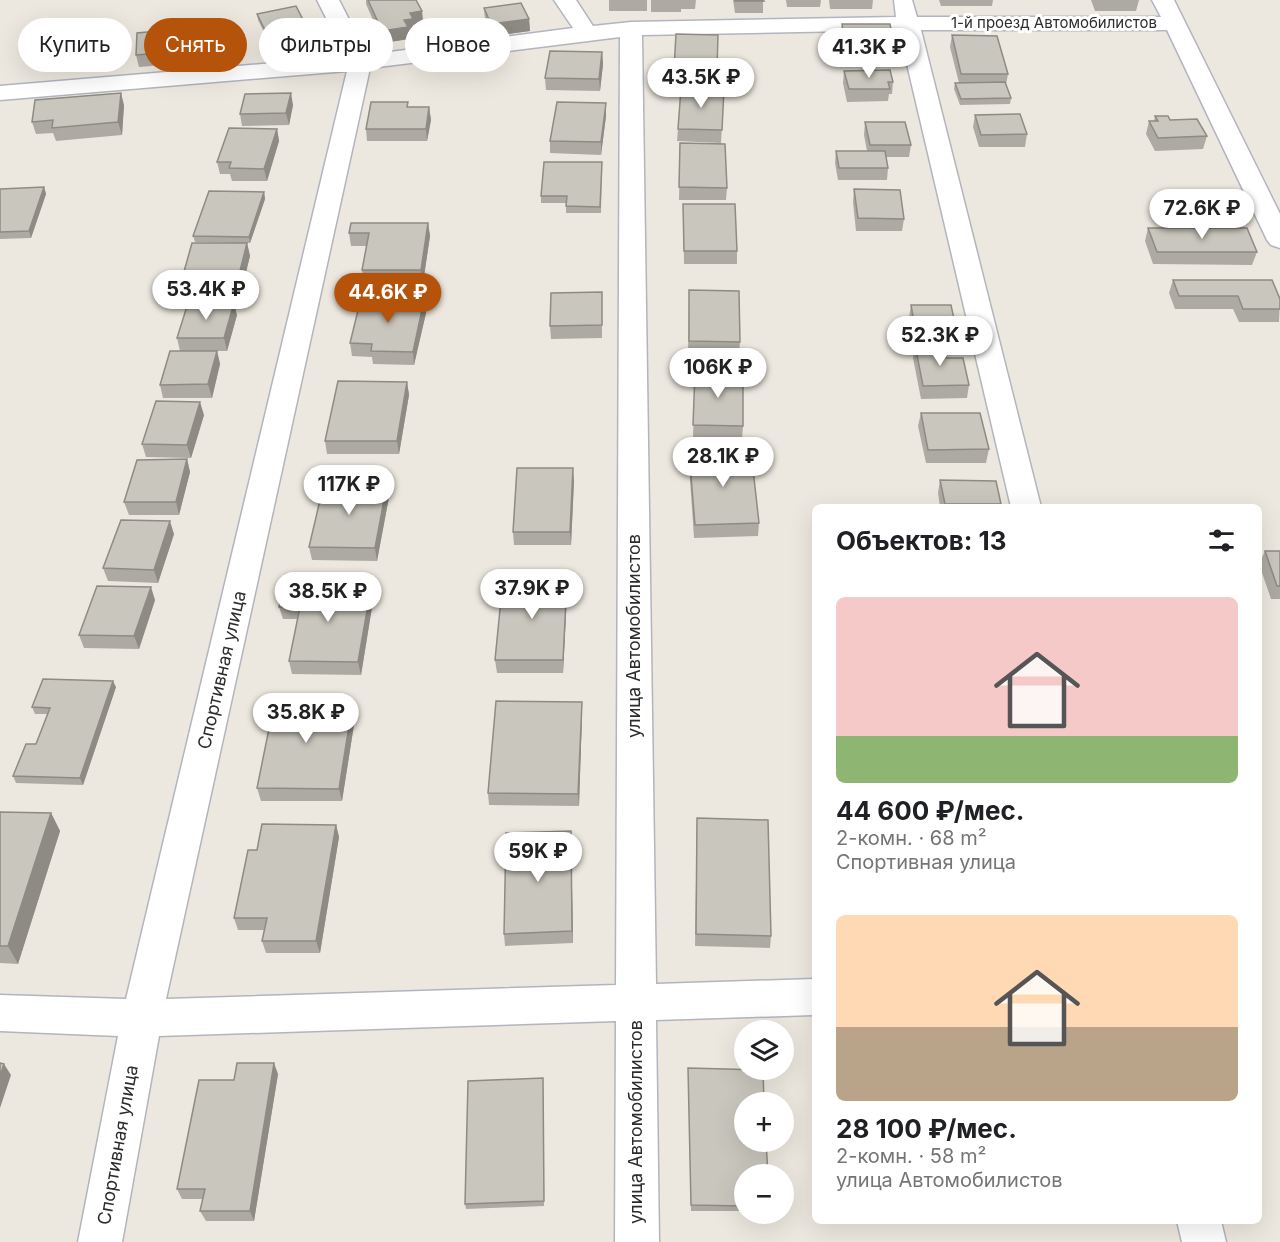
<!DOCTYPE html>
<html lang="ru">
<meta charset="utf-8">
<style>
body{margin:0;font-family:Inter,sans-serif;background:#f2f2f2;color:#202124;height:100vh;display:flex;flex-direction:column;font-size:22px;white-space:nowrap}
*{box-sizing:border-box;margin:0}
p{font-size:20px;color:#757577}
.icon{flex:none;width:33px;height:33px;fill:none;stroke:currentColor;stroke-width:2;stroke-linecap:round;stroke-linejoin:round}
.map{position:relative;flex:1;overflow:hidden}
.panel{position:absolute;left:812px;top:504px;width:450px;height:720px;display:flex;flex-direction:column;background:#fff;border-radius:9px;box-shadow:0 6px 24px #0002}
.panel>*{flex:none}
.top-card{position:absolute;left:18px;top:18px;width:570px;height:54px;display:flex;gap:12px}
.tools{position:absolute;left:734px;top:1020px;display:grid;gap:12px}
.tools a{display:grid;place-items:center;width:60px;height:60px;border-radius:50%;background:#fff;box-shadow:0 6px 24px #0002;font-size:30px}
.price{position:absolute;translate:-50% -51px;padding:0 14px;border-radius:21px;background:#fff;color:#222;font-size:20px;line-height:39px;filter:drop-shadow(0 2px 3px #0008)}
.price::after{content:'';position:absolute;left:50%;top:36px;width:18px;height:14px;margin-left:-9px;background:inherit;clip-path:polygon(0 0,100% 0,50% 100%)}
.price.selected{background:#b45309;color:#fff}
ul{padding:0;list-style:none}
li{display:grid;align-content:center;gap:12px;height:318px;padding:0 24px}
li span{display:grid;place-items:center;height:186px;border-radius:9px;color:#555}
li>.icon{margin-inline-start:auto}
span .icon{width:108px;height:108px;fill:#fffc;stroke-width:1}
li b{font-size:26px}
h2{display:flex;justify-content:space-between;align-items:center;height:72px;padding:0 24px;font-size:26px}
.pill{padding:0 21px;border-radius:27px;background:#fff;box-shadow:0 6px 24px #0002;font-size:21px;line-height:54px}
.pill.selected{background:#b45309;color:#fff}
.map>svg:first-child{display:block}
</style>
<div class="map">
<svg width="1280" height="1242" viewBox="0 0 1280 1242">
<rect width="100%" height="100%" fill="#ede8df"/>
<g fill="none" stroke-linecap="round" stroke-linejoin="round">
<defs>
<path id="minor" d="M317,0H339L367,55L573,28L554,0H576L593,26L631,22L896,17L894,0H912L917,17H1161L1152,0H1174L1280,214V248L1271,245L1267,240L1167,30H921L1041,507H1011L899,30L642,35L656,984L814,979V1015L656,1020L659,1242H615L616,1021L159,1036L122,1242H78L118,1036L0,1031V995L126,999L347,71L0,100V86L346,57ZM620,37L616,985L166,999L370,68Z
M1177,1221H1221L1226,1242H1182Z"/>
</defs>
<use href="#minor" stroke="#b2b4bf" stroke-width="3"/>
<use href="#minor" fill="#fff" fill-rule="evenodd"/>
</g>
<path fill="#adaaa3" d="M366,0H416L422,11L423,23L413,25L414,31L408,32L409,39L383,43L366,4Z
M609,0H647V11H609Z
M651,0H696L695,9H681V12H651Z
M733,0H763V13H735Z
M786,0H821L820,7H787Z
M829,0H873L872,9H830Z
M939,0H993L992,6H941Z
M1091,0H1139L1136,11H1095Z
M484,8L529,19L530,31L492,36L485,20Z
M257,14L315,47L275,54L258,20Z
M842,24L893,39L892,51H870L869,56H844L841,36Z
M190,28L193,41V54L175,56V64L139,67L136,55Z
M676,34L718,35L717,82L674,81Z
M952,35L1008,74L1006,85L1011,98L1010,104L960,105L954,89L955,83H959L950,47Z
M602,52L603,64L600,91L546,90L545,78Z
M844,71L893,82L892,94H889L888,101L847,102L843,83Z
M724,89L721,143L677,141L678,129Z
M124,105L122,135L56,141L53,133L36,134L32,122Z
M293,105L289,125L242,126L240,114Z
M409,107H429L431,120L427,141H367L366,129Z
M975,115L1027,134L1025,147H979L973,127Z
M606,116L601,155L550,153V141Z
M1155,116L1207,136L1203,149L1155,151L1146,134L1149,121H1154Z
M865,122L911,145L909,157H886L888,168L887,180H838L835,163L836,151H867L864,135Z
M277,129L279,141L267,181H232L230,174H220L217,162Z
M680,143L727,188L726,200H679Z
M602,162L601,213H566V203H541V196Z
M44,187L46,194L31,238L0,239V189Z
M854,189L904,219L902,231H856L853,202Z
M264,192L265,199L250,243H247L250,256L242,288H186L183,275L235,243L195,242L193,236Z
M683,204L737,251V264H684Z
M428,223L430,236L423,283H364L362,270L367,246H351L349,233Z
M1148,228L1257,252L1252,265L1153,264L1145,241Z
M1173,280L1280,299L1279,322H1239L1233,309H1175L1169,293Z
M689,290L740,342L739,355L688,354Z
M602,292V338L551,339L550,326Z
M424,300L426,313L414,365L373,364L372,357L352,356L350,343Z
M911,305L957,333L955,346H943L946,358L969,385L967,398L921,399L913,358L915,346H914L909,318Z
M237,315L227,351H217L220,364L212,398H163L160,385L180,351L177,338Z
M695,372L743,426L742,439L693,438Z
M407,382L409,395L399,454H327L325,441Z
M921,413L989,449L986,463H926L918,426Z
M204,415L191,458L146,457L142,444Z
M689,452L759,523L758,536L694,538L689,465Z
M187,459L190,472L179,515H129L124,502Z
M940,480L1001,504L1000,507H940L938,493Z
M574,481L571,545H514L513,532Z
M387,484L389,497L377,561L312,560L309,547Z
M174,534L158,583L108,581L103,568Z
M1265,551H1280V599H1271L1259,564Z
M567,593L563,673H497L495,660Z
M155,600L139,649L84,648L79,635Z
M373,601L361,675L292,674L289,661L298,619H283L279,607Z
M116,687L83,785L16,783L13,776L36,744L47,714H35L32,707Z
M356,712L342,801H261L257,788Z
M582,715L579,806L489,805L488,793Z
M0,812L51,813L60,831L18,964L0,963Z
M697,818L771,936L770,948L695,946Z
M336,825L339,837L320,953H266L262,941L264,930H238L234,918L257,850Z
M571,831L573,943L505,946L504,934Z
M278,1074L254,1221H206L200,1211L203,1199H182L177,1189L234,1080Z
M688,1074L744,1174V1211H691Z
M543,1078L544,1206L466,1209L465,1204Z"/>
<path fill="#8d8b84" d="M422,11L423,23L413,25L414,31L408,32L409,39L383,43L382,31L404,20L410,13Z
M529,19L530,31L492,36L491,24Z
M190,28L193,41V54L175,56V64L172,52V44Z
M314,41L315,47L275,54L274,48Z
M602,52L603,64L600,91L599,79Z
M121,93L124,105L122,135L118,122Z
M291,93L293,105L289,125L286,113Z
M606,103V116L601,155V142Z
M429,107L431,120L427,141L426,129Z
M277,129L279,141L267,181L264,169Z
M44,187L46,194L31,238L29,231Z
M264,192L265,199L250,243L249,237Z
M428,223L430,236L423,283L421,270Z
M247,243L250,256L242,288L239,275Z
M424,300L426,313L414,365L413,352Z
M234,303L237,315L227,351L224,338Z
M217,351L220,364L212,398L208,384Z
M407,382L409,395L399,454L397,441Z
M200,402L204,415L191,458L187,445Z
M187,459L190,472L179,515L176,502Z
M573,468L574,481L571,545L570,532Z
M387,484L389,497L377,561L375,548Z
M170,521L174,534L158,583L154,570Z
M567,580V593L563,673V660Z
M151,587L155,600L139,649L134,636Z
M371,588L373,601L361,675L358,662Z
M113,681L116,687L83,785L80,778Z
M353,700L356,712L342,801L339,789Z
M582,702V715L579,806L578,794Z
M51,813L60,831L18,964L8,946Z
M336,825L339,837L320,953L316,941Z
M571,831V843L573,943L572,931Z
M274,1063L278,1074L254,1221L250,1211Z
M4,1064L11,1075L0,1108V1076Z"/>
<path fill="#c9c6bd" stroke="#8d8b84" stroke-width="1.5" d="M368,0H416L422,11L410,13L413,19L404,20L408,27L382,31Z
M735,0H763L764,1H735Z
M521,3L529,19L491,24L484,8Z
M296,6L314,41L274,48L257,14Z
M842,24H890L893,39H870L871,44H845Z
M190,28V42L172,44V52L136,55L137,33Z
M676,34L718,35L717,69H674Z
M952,35L997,36L1008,74H961Z
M550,51L602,52L599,79L545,78Z
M890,70L893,82H888L890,89H849L844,71Z
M1005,82L1011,98L961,99L955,83Z
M681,88L724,89L722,130L678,129Z
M121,93L118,122L52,128L53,120L32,122L35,100Z
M291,93L286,113L240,114L245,94Z
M371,102H408L407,107H429L426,129H366Z
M557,102L606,103L601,142L550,141Z
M1020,114L1027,134L981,135L975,115Z
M1155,116H1168L1170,120L1197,119L1207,136L1158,138L1149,121H1158Z
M865,122H905L911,145H870Z
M229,128L277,129L264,169L229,168L231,162H217Z
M680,143L725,144L727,188L679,187Z
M836,151H885L888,168H839Z
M544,162H602L600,207L566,206L567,196H541Z
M44,187L29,231L0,232V189Z
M854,189L900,190L904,219L858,218Z
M209,191L264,192L249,237L193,236Z
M683,204H735L737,251H684Z
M351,223H428L421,270H362L369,233H349Z
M1148,228H1247L1257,252H1157Z
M192,243H247L239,275H183Z
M1173,280H1272L1280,299V309H1243L1238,296H1179Z
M689,290L739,291L740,342L689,341Z
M602,292V325L550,326L551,293Z
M361,298L424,300L413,352L371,351L372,344L350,343Z
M188,303H234L224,338H177Z
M911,305H951L957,333H916Z
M915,345H943L946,358H963L969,385L923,386Z
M170,351H217L208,384L160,385Z
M695,372L743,373V426L693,425Z
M338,381L407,382L397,441H325Z
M156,401L200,402L187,445L142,444Z
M921,413H980L989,449L928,450Z
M751,451L759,523L695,525L689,452Z
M187,459L176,502H124L137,460Z
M517,468H573L570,532H513Z
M940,480L996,481L1001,504H945Z
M324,483L387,484L375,548L309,547Z
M121,520L170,521L154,570L103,568Z
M1265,551H1280V586H1277Z
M503,579L567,580L563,660H495Z
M97,586L151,587L134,636L79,635Z
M284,587L371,588L358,662L289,661L300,607H279Z
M43,679L113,681L80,778L13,776L26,744H36L50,708L32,707Z
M275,699L353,700L339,789L257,788Z
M496,701L582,702L578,794L488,793Z
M0,812L51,813L8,946H0Z
M697,818L768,820L771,936L696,934Z
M262,824L336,825L316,941H262L267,918H234L248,850H257Z
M571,831L572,931L504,934L506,833Z
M0,1063L4,1064L0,1076Z
M237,1063H274L250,1211H200L205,1189H177L199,1080H234Z
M688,1068L763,1070L764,1102H744V1142H766L768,1174H744V1206L691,1205Z
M543,1078L544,1201L465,1204L468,1081Z"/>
<g text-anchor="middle" stroke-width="6" stroke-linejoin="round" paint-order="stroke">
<g font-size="15" fill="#2c2c2c" stroke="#fff">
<text x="1054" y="28">1-й проезд Автомобилистов</text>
</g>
<g font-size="18" fill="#2c2c2c" stroke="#fff">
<text transform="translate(634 636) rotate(-90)" y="6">улица Автомобилистов</text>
<text transform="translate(222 670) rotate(-77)" y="6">Спортивная улица</text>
<text transform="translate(636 1122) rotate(-90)" y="6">улица Автомобилистов</text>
<text transform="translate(118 1145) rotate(-80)" y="6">Спортивная улица</text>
</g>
</g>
</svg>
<div class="tools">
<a><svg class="icon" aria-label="layers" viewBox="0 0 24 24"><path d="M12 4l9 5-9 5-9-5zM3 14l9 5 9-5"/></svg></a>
<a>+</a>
<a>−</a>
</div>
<b class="price" style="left:869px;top:79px">41.3K ₽</b>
<b class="price" style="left:701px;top:109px">43.5K ₽</b>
<b class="price" style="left:1202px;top:240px">72.6K ₽</b>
<b class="price" style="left:206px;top:321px">53.4K ₽</b>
<b class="price selected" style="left:388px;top:324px">44.6K ₽</b>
<b class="price" style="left:940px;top:367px">52.3K ₽</b>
<b class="price" style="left:718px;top:399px">106K ₽</b>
<b class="price" style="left:723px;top:488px">28.1K ₽</b>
<b class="price" style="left:349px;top:516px">117K ₽</b>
<b class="price" style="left:532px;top:620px">37.9K ₽</b>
<b class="price" style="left:328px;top:623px">38.5K ₽</b>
<b class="price" style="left:306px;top:744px">35.8K ₽</b>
<b class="price" style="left:538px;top:883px">59K ₽</b>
<div class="top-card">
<a class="pill">Купить</a>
<a class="pill selected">Снять</a>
<a class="pill">Фильтры</a>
<a class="pill">Новое</a>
</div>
<section class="panel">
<h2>Объектов: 13<svg class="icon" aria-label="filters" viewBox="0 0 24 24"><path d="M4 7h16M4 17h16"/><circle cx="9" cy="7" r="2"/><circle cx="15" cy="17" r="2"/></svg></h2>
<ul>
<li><span style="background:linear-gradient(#f6c9c9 75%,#8fb573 0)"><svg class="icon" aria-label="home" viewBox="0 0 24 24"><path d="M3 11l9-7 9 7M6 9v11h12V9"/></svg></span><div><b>44 600 ₽/мес.</b><p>2-комн. · 68 m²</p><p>Спортивная улица</p></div></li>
<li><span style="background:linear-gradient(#ffd9b3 60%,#b9a48a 0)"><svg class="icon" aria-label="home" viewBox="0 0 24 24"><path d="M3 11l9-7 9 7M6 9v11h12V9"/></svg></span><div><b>28 100 ₽/мес.</b><p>2-комн. · 58 m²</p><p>улица Автомобилистов</p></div></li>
</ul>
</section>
</div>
